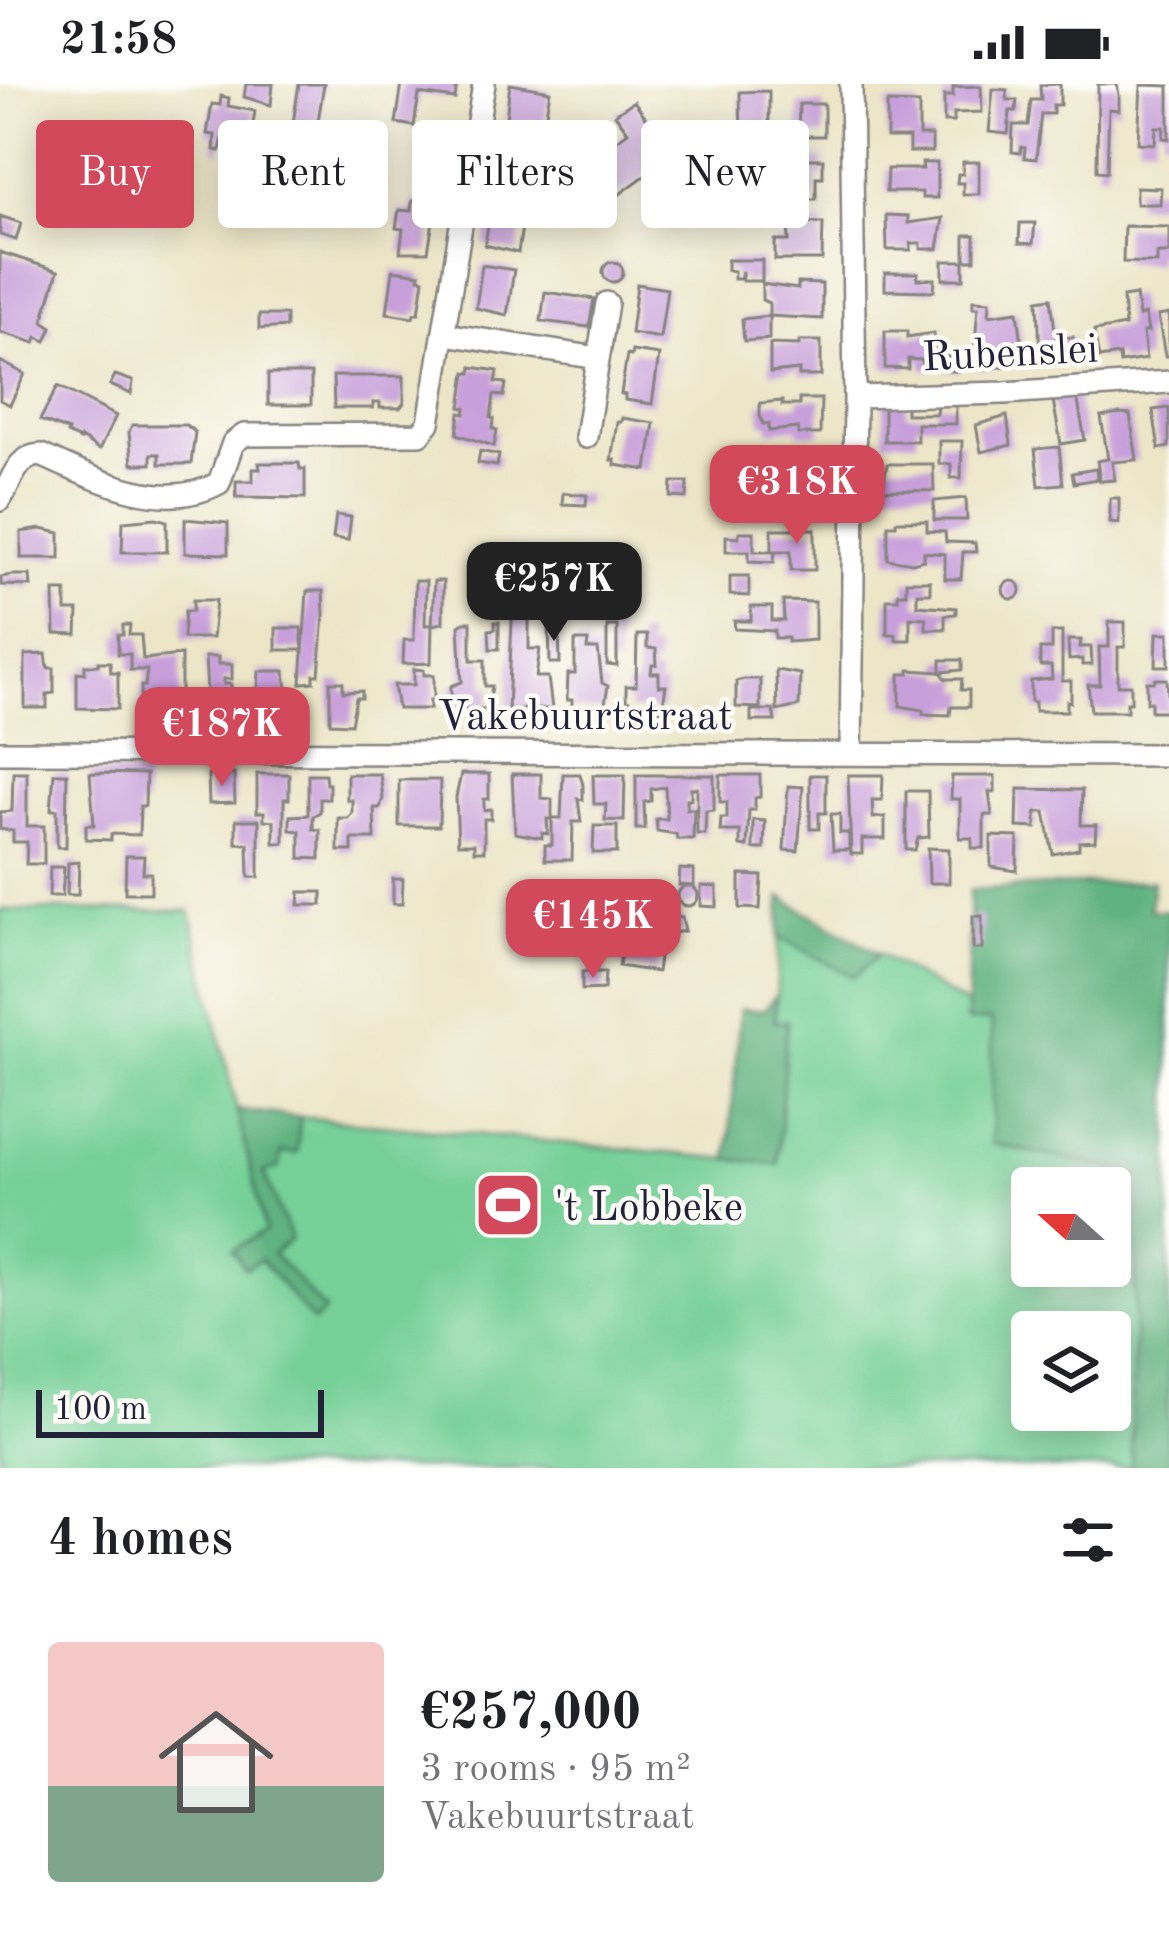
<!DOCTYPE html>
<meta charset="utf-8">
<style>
body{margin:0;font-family:"Old Standard TT",serif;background:#f2f2f2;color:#202124;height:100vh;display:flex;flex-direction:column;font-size:45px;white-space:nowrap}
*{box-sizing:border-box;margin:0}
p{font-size:39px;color:#757577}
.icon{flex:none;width:66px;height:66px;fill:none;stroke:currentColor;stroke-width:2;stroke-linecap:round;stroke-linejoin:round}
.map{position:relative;height:1384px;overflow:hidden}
.sheet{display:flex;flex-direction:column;background:#fff;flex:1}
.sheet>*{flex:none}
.hud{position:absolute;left:36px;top:36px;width:1098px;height:108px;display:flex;gap:24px}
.needle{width:78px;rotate:291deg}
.controls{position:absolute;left:1011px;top:1083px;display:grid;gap:24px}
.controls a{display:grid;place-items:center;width:120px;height:120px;border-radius:12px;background:#fff;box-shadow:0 6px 30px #0003;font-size:60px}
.scale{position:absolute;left:36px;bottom:30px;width:288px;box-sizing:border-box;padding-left:12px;border:6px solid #22223b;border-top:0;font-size:33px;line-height:42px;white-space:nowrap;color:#22223b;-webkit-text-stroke:9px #fdfcf7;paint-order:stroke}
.price{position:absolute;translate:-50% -102px;padding:0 27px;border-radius:24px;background:#d1495b;color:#fff;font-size:39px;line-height:78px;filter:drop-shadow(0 3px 6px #0008)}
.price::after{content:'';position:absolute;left:50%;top:72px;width:36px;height:27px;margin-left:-18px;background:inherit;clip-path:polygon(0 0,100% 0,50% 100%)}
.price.selected{background:#222;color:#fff}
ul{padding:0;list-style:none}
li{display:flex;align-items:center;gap:36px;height:300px;padding:0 48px}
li+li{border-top:3px solid #e0e0e0}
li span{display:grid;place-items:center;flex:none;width:336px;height:240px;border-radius:12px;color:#555}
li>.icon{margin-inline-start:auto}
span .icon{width:144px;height:144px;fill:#fffc;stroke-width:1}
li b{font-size:51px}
h2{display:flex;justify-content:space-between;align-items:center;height:144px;padding:0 48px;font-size:51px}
.tag{padding:0 42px;border-radius:12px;background:#fff;box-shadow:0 6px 30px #0003;font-size:42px;line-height:108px}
.tag.selected{background:#d1495b;color:#fff}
.status{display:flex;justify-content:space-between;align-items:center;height:84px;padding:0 60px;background:#fff;direction:ltr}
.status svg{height:33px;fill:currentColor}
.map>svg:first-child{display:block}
</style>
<div class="status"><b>21:58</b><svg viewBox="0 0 49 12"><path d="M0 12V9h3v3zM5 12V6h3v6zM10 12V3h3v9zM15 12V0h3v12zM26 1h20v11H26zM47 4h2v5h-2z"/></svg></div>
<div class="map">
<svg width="1169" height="1384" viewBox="0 0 1169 1384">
<rect width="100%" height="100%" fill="#fdfcf7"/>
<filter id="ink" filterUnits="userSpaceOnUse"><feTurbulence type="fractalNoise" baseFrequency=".00833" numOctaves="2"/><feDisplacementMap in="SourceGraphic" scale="24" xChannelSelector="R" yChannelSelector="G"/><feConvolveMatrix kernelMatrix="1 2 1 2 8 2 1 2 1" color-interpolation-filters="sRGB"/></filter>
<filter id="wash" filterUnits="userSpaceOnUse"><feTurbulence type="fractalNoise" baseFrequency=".004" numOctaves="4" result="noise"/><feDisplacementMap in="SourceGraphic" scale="48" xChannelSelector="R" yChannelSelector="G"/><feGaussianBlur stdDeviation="2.7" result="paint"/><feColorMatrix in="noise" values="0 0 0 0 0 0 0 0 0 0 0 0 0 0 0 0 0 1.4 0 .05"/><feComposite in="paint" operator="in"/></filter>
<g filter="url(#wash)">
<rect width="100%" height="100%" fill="#ece5c7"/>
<path fill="#76d097" stroke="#4c7969" stroke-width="3" fill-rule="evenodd" d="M0,826L190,827L266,1148L233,1167L260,1175L325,1226L272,1170L291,1155L263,1087L281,1069H297L300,1033L778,1080L785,937L775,939L779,853L854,893L879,870L968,922L967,937L992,936L993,1060L1138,1090L1131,1384H0ZM1032,1104H1110V1182H1032ZM1032,1248H1110V1326H1032Z"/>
<path fill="#60b280" stroke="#416a5e" stroke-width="3" d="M1153,797L1150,826L1169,827V1384H1131L1138,1090L992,1060V936L967,937L970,806Z
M781,813L879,870L854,893L779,853Z
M776,911L775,938L787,937L778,1080L728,1075L740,925L764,926Z
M237,1026L300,1033L297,1069H281L279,1084L263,1088L291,1155L273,1170L325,1227L313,1238L261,1176L245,1185L233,1166L265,1147Z"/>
<g id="blocks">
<path fill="#c79fda" d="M246,0H273L271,21L244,13Z
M299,0H324L317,43L293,39Z
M402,0H457L455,15L419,10L414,42L396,39Z
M510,0L550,7L544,40L523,37L522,46L505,44Z
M1060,0V21H1053V30H1041L1036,75L1024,74L1025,64L1021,63L1020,69L1012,68L1013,41H1028L1031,16H1041L1040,1Z
M1098,0H1117L1119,11V26L1109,25L1107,88L1097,87Z
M1141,1L1169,2V55L1163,54L1164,43H1156L1155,60L1138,59Z
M981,2L982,28L954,29V38H944V12H953V3Z
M993,5L1007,6V16H1017L1016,27H1010L1008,50L989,48Z
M769,7V54L741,55L740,8Z
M221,12L229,14L228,22L255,27L251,53L224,48L220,67L214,66L215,51L207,50L212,20L220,21Z
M634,17L673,71L616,113L589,76L628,48L615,30Z
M887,19L919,20V52H932V68H909V54H887Z
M799,20H824V52H798Z
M724,41H735V60L719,65Z
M707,48L716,61L701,71L693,59Z
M781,48L793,51V59H787L789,66H776L775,55H782Z
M504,54L534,59L530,103L497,98Z
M720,72H734L733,104H720Z
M776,75H823V93H816V115H790V96H776Z
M963,78H979V110H963V99H957L958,90H963Z
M922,79H937V114H922V108H886L887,85H923Z
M1136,103L1161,104L1160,120H1136Z
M271,108L285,109L282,132L268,130Z
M412,117L429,120L428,130L434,131L428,168H400L403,145L396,144L399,126L411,127Z
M496,119L525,123L518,169L485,161L491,122L496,123Z
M886,131L908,132V139L943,134L938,165H921V159H911V166H887Z
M0,132L21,139L16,156L0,151Z
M788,138L823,139L822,176H775V157H789Z
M1020,139H1035L1033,160L1019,159Z
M1124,142L1169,143V169H1157V179L1123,178Z
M965,151H975V176H965Z
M0,168L58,187L43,237L52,243L46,257L37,253L35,259L0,248Z
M727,176H762V197H742V187L740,195H734V187L727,186Z
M943,177H964V195H943Z
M603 188a10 10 0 1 1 20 0a10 10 0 1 1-20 0Z
M482,181L514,186L507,231L476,224Z
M393,186L420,190L419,194L424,195L419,229H414L413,233L387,229Z
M885,189H918L917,195H935L934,207L885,206Z
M798,199L822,200V235L769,232V219L762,216V200L798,205Z
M637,200L667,205L660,254L631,249Z
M545,208L594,215L589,243L541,237Z
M1136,211L1139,232L1145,230L1148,248H1143L1146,275L1120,279L1119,271L1099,274L1094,247L1125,242L1123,213Z
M1051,214L1056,255L1073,253L1075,268L1050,276L1040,275L1038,216Z
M973,216L990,217L989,231L1018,227L1021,252L1019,280L987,285L964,282L965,268L974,270L978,223H973Z
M1169,230V272H1165L1158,232Z
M259,231H286V243L259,245Z
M769,232V255L744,257L742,235Z
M885,247H907V253L934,249V285H922V276L908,275V285L885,284Z
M799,257H821V292H799V286L770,289V260L799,261Z
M632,267L659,271L652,320L625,316V311L621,310L627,271L631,272Z
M948,267H962L961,287H947Z
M0,277L25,290L10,321L0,316Z
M472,283L498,287L496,298L506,299L504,312L494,311L491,334L494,335L493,345L497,346L494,362L457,350L460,329L465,330L466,324L461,323L466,288L471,289Z
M268,290H311V321H268Z
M115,291L133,297L131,310L110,301Z
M333,292H404V319L400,324H380V319H373V324H334Z
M58,302L116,332L99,366L81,354L80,356L67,350L68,347L40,336Z
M1076,307L1085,356L1061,360L1052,311Z
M799,315H821L820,350H798V344L769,347V340H763L760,332V319L782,317V321H799Z
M884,319H906V330H936L937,320H956V340H917V357H884Z
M1169,324V363L1159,365L1153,326Z
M1120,330L1130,331L1137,376L1112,378L1115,396L1100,397L1097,377L1108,375L1101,333Z
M1007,332L1011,361L981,368L976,341Z
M622,334L654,339L647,386L615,381V376H611L617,338H621Z
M132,341H186L195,348L191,380H159V370H151V380H132L129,348Z
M939,357H962L961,394H951V380H939Z
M1059,363L1063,400L1039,402L1035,365Z
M480,367L499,371L497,382L478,379Z
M782,373H820V411L789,410L790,391H769V375Z
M259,379H299L300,385H305V414L236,413V397H253V385H260Z
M887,380H933L934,407L883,406Z
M1096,385L1097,395L1074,399L1072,389Z
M672,398H688L687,414L671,413Z
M563,409L587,411L586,421L562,420Z
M743,413L778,416V426L743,429Z
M966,414L967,436H934V417Z
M1110,414H1119V439L1110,438Z
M336,431L351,433L348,456L333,454Z
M156,434L167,437V468H122L123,437Z
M185,435L228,439V470L185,469Z
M896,437H927V447L945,448L946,458L975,459L976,468H963L961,495H945V470L924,468V476L912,479L888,475V441H896Z
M41,445L60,449V474H21V448Z
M772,445H815V486H791V467H772Z
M739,448H754V467H775L774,478L749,477V467H726V452L739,453Z
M12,491H30L31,502L1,501V493Z
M730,492H749V512L730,511Z
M1003 506a9 9 0 1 1 18 0a9 9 0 1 1-18 0Z
M415,497H426L425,541H432L434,497H443V539L432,541L431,579L403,580L404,556H414Z
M906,497H930V509H917V521L956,524V530L945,531V545H926V534L910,533V556H896V550H887V515H898V509H906Z
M54,507H66V527H78L77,551L55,550Z
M307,507H323L324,531L319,591H314V598L301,599Z
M193,516H216L212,554H183L185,527H193Z
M513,516H529V565H540L536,593H548L552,625H508Z
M783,517L815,518V556L788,558V554H775V547L735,545L734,537H751V523H772V537H784Z
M464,538H471V576H485V602H492L488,625H456V616H451V602L462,598L459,541Z
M495,538H499V565H490L489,546L495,545Z
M1109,538H1125V563H1118V601H1131V618H1127V627H1091L1088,601H1100L1099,563H1109Z
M123,541H130L129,551H141L143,575L181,571V624H141V602H145L147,586H130V570H118V551H123Z
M549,542H559L560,579H550Z
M607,542H617V582L607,581Z
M276,544H301L303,566H276Z
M1052,548H1062V597H1071V618L1067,617V627H1035V618L1031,617V597L1052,595L1051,582H1040V565H1052Z
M1157,549H1169V582H1156Z
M637,551H647V564L656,565L657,581H652L651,589H659V602H666L662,626H629V617H626V602H636Z
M1068,556H1081L1080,563H1091L1092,581H1082V575L1069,576Z
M575,557H588L587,565H598L602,599L608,602L604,626H572V616H567L568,590H575Z
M46,570L48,584H54V609L47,610V624H25V571Z
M205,573H218V580H232V595H224V600H231V625L208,624Z
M941,576H962V586L941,588Z
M98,578H110L111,588H118V625L77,624V588L85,589V581H98Z
M414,585L424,586V591H434V616H430V625H398L394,601H414Z
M776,586L800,590L799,622L777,627Z
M909,586L941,588L946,595H962L961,606H969V623H951L950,631L923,630V626L900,622V590H909Z
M259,587H285L288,618L269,617V625H257Z
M744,595H760V624L736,623V597Z
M1155,595H1167L1169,627H1151V618H1147V598H1154Z
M330,598H343V608L362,607V614H356L351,640L330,639Z
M751,626H773L775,637H751Z
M13,688H27V742H44V780H26L27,758H13V747L0,745V728L12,727Z
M54,689H67L66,763H57V726H51Z
M90,689L146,690L145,722H140L139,751L111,750V756L86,755V741H94Z
M234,690L235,719L209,720L208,691Z
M257,690H289V715H284V759H274V737L264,736V728H257Z
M308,690H325L326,700H329V715H320V728L313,732V745L320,746V775L300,774V747L290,746V732L308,731Z
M347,690H380L383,714L380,724H374L375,755H352V767H338V734H348L352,729V716H347Z
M461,690H489V715H484V726L491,725V735H484V767H474V760H458L456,713Z
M512,690H541V714L552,715V735H547L548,750L542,749V754L515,749Z
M563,690H580L583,701V716L578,715L581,738H573L572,776H545V761H552V734H561Z
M593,691H625L624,737L605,736L606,720H594Z
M636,691H714V726L706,727L705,750H697V704H691V715H687V725H694L693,755H677L676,750L657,747L656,735H667L665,703L651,705V717L644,718L645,745H636Z
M720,691H760V713L755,714V726H749L747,763L740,762V747H720L721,734H727V718H720Z
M810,691H826V729H819V745H810Z
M848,691H883L882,716H872L873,734L885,733V755H862V770H851Z
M952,692H995V708H989L992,731H984V764H972V754H960V715H951Z
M399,696H440L439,742H399Z
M788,702L803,703L798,767L784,766Z
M1018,705L1082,706L1081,741H1096L1095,757L1079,758V765L1053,770L1045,728H1036V744L1017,743Z
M906,707H928L929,753L918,754L915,766H906Z
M831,730H840V749H849V766H833Z
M236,736H259V793H249L248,760L236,759Z
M753,736L765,737L764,765H753Z
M594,742H617V769H593Z
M991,752L1018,753L1017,787L991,783Z
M928,764L949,765V799H929Z
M126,772H144L143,789H151V809H125Z
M79,778L78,811H67L68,779Z
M50,783H64L62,812H49Z
M680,785L694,786V802L679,801Z
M740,791L762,792L760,825L740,824Z
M393,795H403L402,820H393Z
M701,802L717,803V823L701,822Z
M678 812a10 10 0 1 1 20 0a10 10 0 1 1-20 0Z
M300,808H322V821H299Z
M552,816L593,817V824H552Z
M627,832L656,837L682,833L685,847L655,852L651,872L659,873L657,888L619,882Z
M973,832H982V865H973Z
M582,888H605L604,905L582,906Z"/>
</g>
</g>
<g filter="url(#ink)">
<use href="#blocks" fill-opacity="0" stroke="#878481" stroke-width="3"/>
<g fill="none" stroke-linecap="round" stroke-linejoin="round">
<defs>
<path id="minor" d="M445,250L598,274
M855,313L1004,309L1169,298
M586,353L607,219
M0,416C13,397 15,372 41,371C94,395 163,430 219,399L233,359L244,351L420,350L429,339L484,0
M0,668L1169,671
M851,670L855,313L851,0"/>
</defs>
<use href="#minor" stroke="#878481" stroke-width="26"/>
<use href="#minor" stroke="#fff" stroke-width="21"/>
</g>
</g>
<defs>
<symbol id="stadium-square" viewBox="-11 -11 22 22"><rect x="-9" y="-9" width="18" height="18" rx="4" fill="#d1495b" stroke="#fdfcf7"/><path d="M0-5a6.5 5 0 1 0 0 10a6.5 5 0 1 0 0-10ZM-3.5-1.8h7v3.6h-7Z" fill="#fff"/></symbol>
</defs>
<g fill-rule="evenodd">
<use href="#stadium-square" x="470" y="1083" width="76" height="76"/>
</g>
<g text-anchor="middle" stroke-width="9" stroke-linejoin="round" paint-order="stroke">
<g font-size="42" fill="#22223b" stroke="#fdfcf7">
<text transform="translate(1010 267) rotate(-3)" y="15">Rubenslei</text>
<text x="585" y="645">Vakebuurtstraat</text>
</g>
<g font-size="42" fill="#22223b" stroke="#fdfcf7" text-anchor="start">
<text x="554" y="1136">'t Lobbeke</text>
</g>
</g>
</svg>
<div class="controls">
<a><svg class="needle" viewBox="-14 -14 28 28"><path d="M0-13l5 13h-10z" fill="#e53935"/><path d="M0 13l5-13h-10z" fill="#757577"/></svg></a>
<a><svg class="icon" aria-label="layers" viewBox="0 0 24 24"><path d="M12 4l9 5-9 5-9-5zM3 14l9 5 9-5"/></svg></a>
</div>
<div class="scale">100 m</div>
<b class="price" style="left:797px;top:463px">€318K</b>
<b class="price selected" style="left:554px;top:560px">€257K</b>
<b class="price" style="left:222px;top:705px">€187K</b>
<b class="price" style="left:593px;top:897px">€145K</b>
<div class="hud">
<a class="tag selected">Buy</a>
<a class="tag">Rent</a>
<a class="tag">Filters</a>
<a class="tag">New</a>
</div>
</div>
<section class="sheet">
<h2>4 homes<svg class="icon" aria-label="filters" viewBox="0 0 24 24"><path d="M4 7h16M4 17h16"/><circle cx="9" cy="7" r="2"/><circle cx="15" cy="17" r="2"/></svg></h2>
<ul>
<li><span style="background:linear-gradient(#f6c9c9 60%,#7fa58c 0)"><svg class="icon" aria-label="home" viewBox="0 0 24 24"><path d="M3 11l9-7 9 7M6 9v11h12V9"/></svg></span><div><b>€257,000</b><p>3 rooms · 95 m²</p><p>Vakebuurtstraat</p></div></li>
</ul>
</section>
